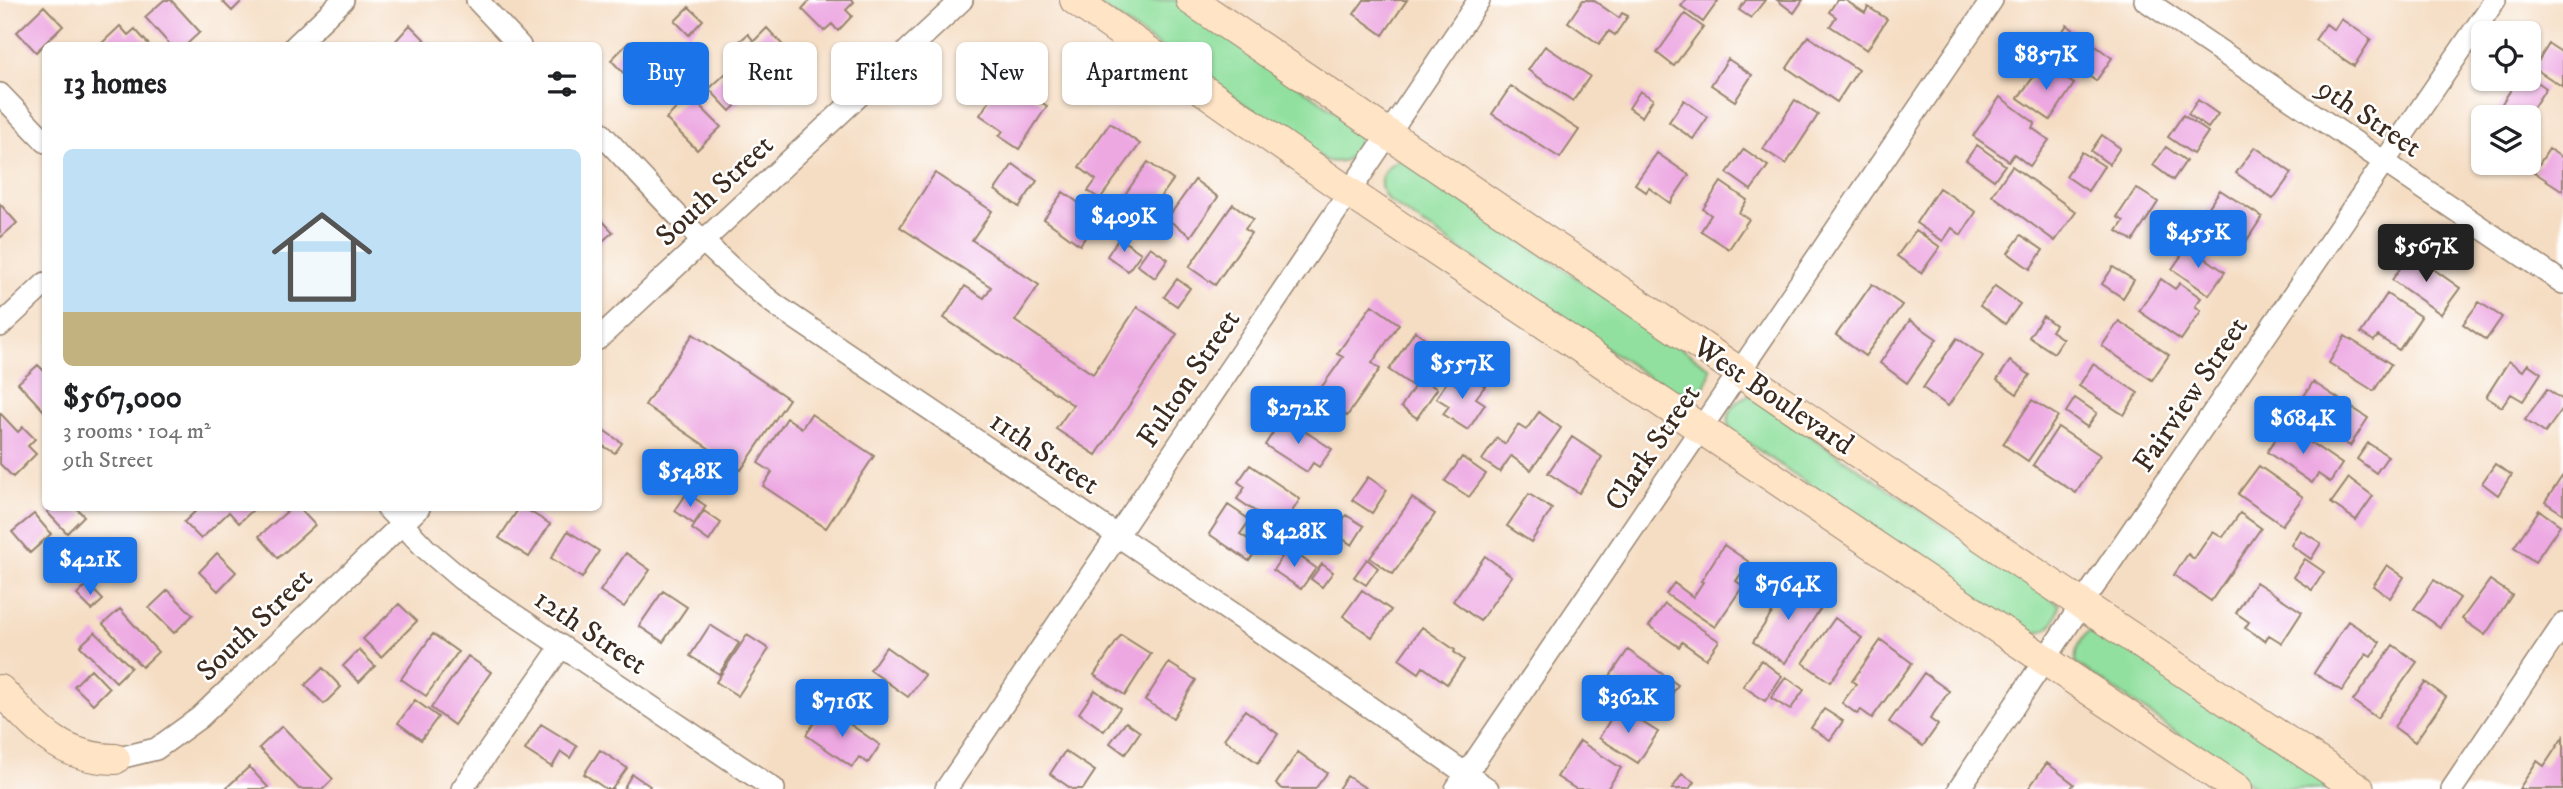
<!DOCTYPE html>
<meta charset="utf-8">
<style>
body{margin:0;font-family:"IM FELL DW Pica",serif;background:#f6f6f6;color:#202124;height:100vh;display:flex;flex-direction:column;font-size:26px;white-space:nowrap}
*{box-sizing:border-box;margin:0}
p{font-size:23px;color:#757577}
.icon{flex:none;width:38px;height:38px;fill:none;stroke:currentColor;stroke-width:2;stroke-linecap:round;stroke-linejoin:round}
.map{position:relative;flex:1;overflow:hidden}
.details{position:absolute;left:42px;top:42px;width:560px;height:469px;display:flex;flex-direction:column;background:#fff;border-radius:10px;box-shadow:0 2px 5px #0004}
.details>*{flex:none}
.banner{position:absolute;left:623px;top:42px;width:665px;height:63px;display:flex;gap:14px}
.fabs{position:absolute;left:2471px;top:21px;display:grid;gap:14px}
.fabs a{display:grid;place-items:center;width:70px;height:70px;border-radius:10px;background:#fff;box-shadow:0 2px 5px #0004;font-size:35px}
.price{position:absolute;translate:-50% -60px;padding:0 16px;border-radius:7px;background:#1a73e8;color:#fff;font-size:23px;line-height:46px;filter:drop-shadow(0 2px 4px #0008)}
.price::after{content:'';position:absolute;left:50%;top:42px;width:21px;height:16px;margin-left:-10px;background:inherit;clip-path:polygon(0 0,100% 0,50% 100%)}
.price.on{background:#222;color:#fff}
ul{padding:0;list-style:none}
li{display:grid;align-content:center;gap:14px;height:371px;padding:0 21px}
li+li{border-top:2px solid #e0e0e0}
li span{display:grid;place-items:center;height:217px;border-radius:10px;color:#555}
li>.icon{margin-inline-start:auto}
span .icon{width:126px;height:126px;fill:#fffc;stroke-width:1}
li b{font-size:30px}
h2{display:flex;justify-content:space-between;align-items:center;height:84px;padding:0 21px;font-size:30px}
.chip{padding:0 24px;border-radius:10px;background:#fff;box-shadow:0 2px 5px #0004;font-size:24px;line-height:63px}
.chip.on{background:#1a73e8;color:#fff}
.map>svg:first-child{display:block}
</style>
<div class="map">
<svg width="2563" height="789" viewBox="0 0 2563 789">
<rect width="100%" height="100%" fill="#fff"/>
<filter id="ink" filterUnits="userSpaceOnUse"><feTurbulence type="fractalNoise" baseFrequency=".0143" numOctaves="2"/><feDisplacementMap in="SourceGraphic" scale="14" xChannelSelector="R" yChannelSelector="G"/><feConvolveMatrix kernelMatrix="1 2 1 2 8 2 1 2 1" color-interpolation-filters="sRGB"/></filter>
<filter id="wash" filterUnits="userSpaceOnUse"><feTurbulence type="fractalNoise" baseFrequency=".00686" numOctaves="4" result="noise"/><feDisplacementMap in="SourceGraphic" scale="28" xChannelSelector="R" yChannelSelector="G"/><feGaussianBlur stdDeviation="1.57" result="paint"/><feColorMatrix in="noise" values="0 0 0 0 0 0 0 0 0 0 0 0 0 0 0 0 0 1.4 0 .05"/><feComposite in="paint" operator="in"/></filter>
<g filter="url(#wash)">
<rect width="100%" height="100%" fill="#f5ddc3"/>
<path fill="#91e09f" stroke="#66855e" stroke-width="2" d="M1092,0H1175L1356,126C1366,149 1351,165 1327,161Z
M1401,159L1710,368C1710,386 1698,399 1680,398L1389,201C1374,185 1381,166 1401,159Z
M1749,395L2059,604C2058,622 2047,635 2028,633L1732,432C1723,416 1733,401 1749,395Z
M2099,628L2343,789H2258L2076,663C2074,647 2082,632 2099,628Z"/>
<g id="blocks">
<path fill="#eda8e2" d="M164,0H171L200,32L185,46H171L145,17Z
M221,0H243L232,11Z
M810,0H852L854,2L846,10L852,16L838,31L832,24L824,31L802,9Z
M1364,0H1407L1383,35L1354,14Z
M1583,0H1593L1619,18L1622,13L1628,16L1615,35L1609,31L1599,44L1568,22Z
M1686,0H1716L1718,1L1703,22L1681,6Z
M1746,0H1765L1751,18L1739,10Z
M1777,0H1803L1794,13Z
M1837,0H1845L1865,13L1868,7L1887,19L1867,50L1830,26L1836,17L1829,12Z
M44,6L63,26L36,52L17,32Z
M689,7L703,20L689,35L675,21Z
M1685,14L1703,27L1674,66L1657,53Z
M2341,19L2371,39L2354,66L2315,40L2326,24L2334,30Z
M410,25L431,46H391Z
M2067,25L2112,58L2096,81L2051,48Z
M120,26L128,35L135,29L150,46H105L102,43Z
M767,28L791,54L764,80L733,47L748,34L754,41Z
M1808,36L1858,70L1837,102L1787,68Z
M629,42L649,63L631,81L611,60Z
M2549,44L2563,53V87L2534,68Z
M1545,46L1590,76L1573,101L1528,70Z
M1728,59L1752,75L1735,101L1711,85Z
M738,62L758,84L730,111L709,89Z
M2043,64L2074,84L2050,120L2018,98Z
M2529,76L2546,88L2527,117H2493L2518,79H2529Z
M1004,78L1047,106L1019,149L999,136L1003,131L980,115Z
M1511,86L1579,130L1560,158L1492,114Z
M1640,91L1653,99L1642,117L1629,108Z
M689,95L721,127L697,150L666,119Z
M2000,97L2035,123L2032,128L2049,140L2030,166L2014,154L2009,161L1973,136Z
M1684,100L1708,117L1693,139L1669,122Z
M1795,100L1818,115L1786,164L1763,149Z
M2198,100L2218,114L2208,128L2188,114Z
M2183,115L2208,132L2193,154L2168,137Z
M1110,123L1140,144L1100,199L1088,191L1096,180L1079,167Z
M2102,135L2120,148L2109,164L2091,151Z
M1977,145L2005,165L1994,180L1966,160Z
M2166,147L2186,161L2173,180L2153,165Z
M2255,147L2292,173L2273,199L2236,173Z
M1744,149L1768,166L1751,190L1727,173Z
M2549,149L2563,158V191L2534,172Z
M2082,152L2104,166L2088,191L2066,176Z
M1657,153L1689,175L1670,203L1649,188L1646,192L1635,184Z
M1148,162L1173,180L1151,211L1145,207L1133,224L1125,218L1120,225L1109,217Z
M1013,164L1037,181L1019,207L995,190Z
M2012,166L2076,212L2055,241L1992,195Z
M935,173L992,211L972,240L1039,285L1015,321L1093,374L1137,307L1177,334L1096,455L1056,429L1073,405L944,318L965,286L984,298L991,287L900,227Z
M1195,180L1218,197L1191,236L1167,219Z
M1721,182L1747,200L1739,213L1749,219L1729,249L1701,231L1711,215L1703,209Z
M1939,188L1976,212L1961,235L1952,228L1943,241L1916,223Z
M2136,188L2158,202L2133,241L2117,231L2124,221L2117,217Z
M2220,190L2262,217L2245,243L2203,216Z
M1063,192L1099,217L1080,245L1044,219Z
M0,204L17,223L0,238Z
M1233,204L1253,219L1245,229L1251,233L1215,285L1189,267Z
M598,216L613,232L598,245Z
M1916,230L1940,247L1921,273L1897,256Z
M2021,235L2043,250L2030,269L2008,253Z
M1119,238L1141,253L1128,271L1107,256Z
M2188,246L2225,272L2209,295L2172,269Z
M1150,247L1168,259L1155,278L1137,265Z
M2411,253L2460,288L2441,314L2392,280Z
M2113,267L2134,280L2123,298L2102,284Z
M1177,279L1190,288L1177,306L1164,297Z
M2161,279L2175,289L2180,283L2201,298L2195,306L2201,311L2181,340L2139,311Z
M1872,284L1902,305L1865,356L1836,335Z
M1995,286L2020,304L2005,324L1980,306Z
M2387,294L2421,317L2399,350L2378,336L2374,341L2361,333Z
M2479,302L2502,317L2486,340L2463,324Z
M1372,305L1399,324L1372,363L1380,369L1347,416L1316,395L1343,357L1337,354Z
M2043,316L2055,325L2051,331L2063,339L2054,353L2029,337Z
M1910,320L1937,339L1907,383L1880,363Z
M2119,321L2169,355L2152,380L2102,346Z
M1415,331L1442,350L1423,379L1437,389L1417,418L1401,407L1414,387L1389,370Z
M693,334L789,399L741,470L645,405Z
M2345,336L2391,364L2374,391L2329,363Z
M1957,338L1983,356L1948,406L1923,388Z
M2010,361L2030,375L2017,394L1997,380Z
M2509,361L2523,371L2528,364L2541,373L2523,401L2511,394L2502,407L2486,397Z
M2093,364L2138,393L2124,415L2079,386Z
M38,365L46,373L44,411L18,383Z
M1464,373L1485,386L1476,398L1485,404L1468,430L1443,414L1449,406L1436,398L1449,379L1457,385Z
M2313,382L2368,418L2350,446L2295,410Z
M2547,389L2563,400V408L2545,433L2525,420Z
M2075,398L2097,413L2087,427L2066,412Z
M2032,400L2058,416L2028,461L2003,444Z
M1539,412L1561,428L1531,470L1511,456L1500,472L1482,460L1497,438L1505,444L1518,425L1526,430Z
M0,413L18,432L23,427L35,439L28,446L36,454L13,477L0,464Z
M811,414L874,456L826,528L763,486L772,472L758,463L787,418L802,428Z
M1283,417L1332,449L1319,467L1313,463L1307,472L1265,445Z
M2285,425L2342,464L2330,482L2318,474L2312,483L2267,452Z
M2058,427L2100,455L2076,493L2033,465Z
M602,429L622,443L615,453L598,443V434Z
M1572,437L1602,457L1579,493L1548,473Z
M2368,443L2388,456L2376,473L2357,459Z
M1462,457L1486,474L1469,497L1445,481Z
M2495,464L2511,475L2498,495L2482,483Z
M1250,465L1300,499L1281,529L1237,499L1245,487L1238,482Z
M2259,466L2303,497L2282,525L2238,494Z
M2563,475V514L2545,502Z
M1368,477L1387,490L1372,513L1352,500Z
M2349,478L2373,496L2356,520L2331,503Z
M687,493L706,506L694,524L675,511Z
M1529,494L1552,509L1531,542L1507,526Z
M1412,498L1435,514L1393,574L1370,558Z
M1228,505L1250,520L1240,534L1259,546L1249,561L1209,534Z
M52,508H76L84,516L67,533L47,512Z
M199,508H255L239,523L229,512L201,539L184,522Z
M291,508H299L315,525L278,558L259,536Z
M519,508H524L550,524L529,557L499,538Z
M2539,510L2560,525L2535,562L2514,547Z
M704,511L721,523L709,541L692,529Z
M2240,513L2261,528L2211,601L2174,575L2188,554L2194,559L2213,531L2223,537Z
M34,514L51,534L30,553L12,532Z
M1346,515L1364,526L1352,545L1334,533Z
M2300,530L2321,543L2311,559L2291,545Z
M568,531L599,551L582,578L551,558Z
M1724,545L1749,562L1736,581L1743,586L1715,627L1666,594L1674,583L1693,597L1703,582L1701,581Z
M1288,548L1316,568L1301,589L1273,570Z
M217,553L236,572L218,591L199,572Z
M626,553L650,570L624,607L600,591Z
M1485,556L1512,576L1480,621L1453,601Z
M1367,559L1378,568L1366,585L1354,577Z
M2305,559L2324,572L2312,590L2293,577Z
M1322,564L1333,572L1322,587L1311,579Z
M2387,565L2404,577L2390,598L2373,586Z
M2434,580L2460,598L2440,627L2414,609Z
M2490,580L2512,595L2485,635L2462,619Z
M1792,582L1824,603L1785,663L1753,642Z
M2256,582L2302,612L2282,643L2269,635L2265,641L2245,628L2249,622L2236,613Z
M88,584L103,600L92,610L77,595Z
M168,590L193,615L174,633L149,608Z
M1362,590L1391,610L1372,637L1343,616Z
M663,591L687,607L663,642L639,626Z
M399,604L417,621L381,657L363,639Z
M1665,604L1719,641L1706,659L1682,642L1679,647L1649,626Z
M120,609L158,652L142,667L103,624Z
M1835,618L1862,638L1830,682L1803,663Z
M2348,621L2380,642L2371,657L2366,654L2342,691L2314,673Z
M710,625L739,643L719,674L690,656Z
M1422,627L1455,650L1454,652L1464,660L1447,684L1423,667L1419,673L1399,659Z
M95,632L131,667L116,682L80,646Z
M433,634L458,652L426,696L401,679Z
M747,635L769,649L738,696L716,682Z
M1121,635L1151,654L1125,695L1094,675Z
M1881,640L1912,663L1872,718L1861,710L1857,714L1842,703L1856,684L1852,681Z
M2393,645L2417,662L2377,718L2353,701Z
M886,647L925,675L908,697L870,670Z
M359,650L375,666L359,682L343,666Z
M1628,650L1678,685L1660,711L1610,676Z
M468,656L491,672L454,725L431,708Z
M1761,660L1782,676L1765,701L1743,686Z
M1169,663L1196,680L1173,718L1145,700Z
M323,668L341,687L324,704L305,685Z
M91,669L109,688L93,704L74,686Z
M1924,673L1949,691L1930,719L1938,725L1923,746L1889,722Z
M1786,677L1804,690L1790,710L1771,698Z
M2425,682L2446,697L2415,742L2394,727Z
M1095,690L1120,708L1104,731L1079,713Z
M415,700L438,717L421,740L398,723Z
M825,707L880,745L868,763L859,757L852,767L806,735Z
M1618,707L1658,732L1638,763L1599,738Z
M1824,709L1843,721L1830,740L1811,728Z
M1245,710L1278,734L1258,763L1224,739Z
M1126,722L1140,732L1125,754L1110,743Z
M541,724L577,746L570,758L561,752L552,767L525,750Z
M282,726L333,779L323,789H299L259,748Z
M2563,737V789H2519L2537,761L2544,766Z
M1580,741L1621,768L1607,789H1576L1557,777Z
M600,750L627,768L612,789H606L584,774Z
M1065,751L1095,771L1083,789H1072L1050,774Z
M1298,752L1327,773L1315,789H1283L1276,784Z
M2047,763L2074,784L2070,789H2028Z
M249,767L268,787L265,789H225Z
M632,774L650,786L648,789H623Z
M1682,774L1694,782L1689,789H1672Z
M1347,776L1367,789H1338Z"/>
</g>
</g>
<g filter="url(#ink)">
<use href="#blocks" fill-opacity="0" stroke="#988470" stroke-width="2"/>
<g fill="none" stroke-linecap="round" stroke-linejoin="round">
<defs>
<path id="street" d="M477,0L520,46
M2145,0L2563,283
M295,46L343,0
M0,94L46,142
M598,130C655,191 710,255 777,306L1293,654L1488,789
M0,326L46,283
M598,339L962,0
M387,508L426,549L461,579L774,789
M115,759L156,749L199,718L419,508
M462,789L561,647
M946,789L1479,0
M1456,789L1992,0
M1959,789L2082,604L2495,0
M2452,789L2563,624"/>
<path id="secondary" d="M1075,0L1350,193L2237,789
M1191,0L2047,581L2359,789
M0,690C36,727 59,758 115,759"/>
</defs>
<use href="#street" stroke="#988470" stroke-width="24"/>
<use href="#secondary" stroke="#988470" stroke-width="32"/>
<use href="#street" stroke="#fff" stroke-width="21"/>
<use href="#secondary" stroke="#ffe4c6" stroke-width="30"/>
</g>
</g>
<g text-anchor="middle" stroke-width="5" stroke-linejoin="round" paint-order="stroke">
<g font-size="30" fill="#3b2a1e" stroke="#fff">
<text transform="translate(2370 117) rotate(34)" y="10">9th Street</text>
<text transform="translate(714 190) rotate(-43)" y="10">South Street</text>
<text transform="translate(1188 378) rotate(-56)" y="10">Fulton Street</text>
<text transform="translate(2190 394) rotate(-56)" y="10">Fairview Street</text>
<text transform="translate(1774 395) rotate(34)" y="10">West Boulevard</text>
<text transform="translate(1652 447) rotate(-56)" y="10">Clark Street</text>
<text transform="translate(1045 452) rotate(34)" y="10">11th Street</text>
<text transform="translate(254 624) rotate(-44)" y="10">South Street</text>
<text transform="translate(591 631) rotate(34)" y="10">12th Street</text>
</g>
</g>
</svg>
<div class="fabs">
<a><svg class="icon" aria-label="locate" viewBox="0 0 24 24"><circle cx="12" cy="12" r="6"/><path d="M12 2v4M12 18v4M2 12h4M18 12h4"/></svg></a>
<a><svg class="icon" aria-label="layers" viewBox="0 0 24 24"><path d="M12 4l9 5-9 5-9-5zM3 14l9 5 9-5"/></svg></a>
</div>
<b class="price" style="left:2046px;top:92px">$857K</b>
<b class="price" style="left:1124px;top:254px">$409K</b>
<b class="price" style="left:2198px;top:270px">$455K</b>
<b class="price on" style="left:2426px;top:284px">$567K</b>
<b class="price" style="left:1462px;top:401px">$557K</b>
<b class="price" style="left:1298px;top:446px">$272K</b>
<b class="price" style="left:2303px;top:456px">$684K</b>
<b class="price" style="left:690px;top:509px">$548K</b>
<b class="price" style="left:1294px;top:569px">$428K</b>
<b class="price" style="left:90px;top:597px">$421K</b>
<b class="price" style="left:1788px;top:622px">$764K</b>
<b class="price" style="left:1628px;top:735px">$362K</b>
<b class="price" style="left:842px;top:739px">$716K</b>
<div class="banner">
<a class="chip on">Buy</a>
<a class="chip">Rent</a>
<a class="chip">Filters</a>
<a class="chip">New</a>
<a class="chip">Apartment</a>
</div>
<section class="details">
<h2>13 homes<svg class="icon" aria-label="filters" viewBox="0 0 24 24"><path d="M4 7h16M4 17h16"/><circle cx="9" cy="7" r="2"/><circle cx="15" cy="17" r="2"/></svg></h2>
<ul>
<li><span style="background:linear-gradient(#bfe0f5 75%,#c2b280 0)"><svg class="icon" aria-label="home" viewBox="0 0 24 24"><path d="M3 11l9-7 9 7M6 9v11h12V9"/></svg></span><div><b>$567,000</b><p>3 rooms · 104 m²</p><p>9th Street</p></div></li>
</ul>
</section>
</div>
